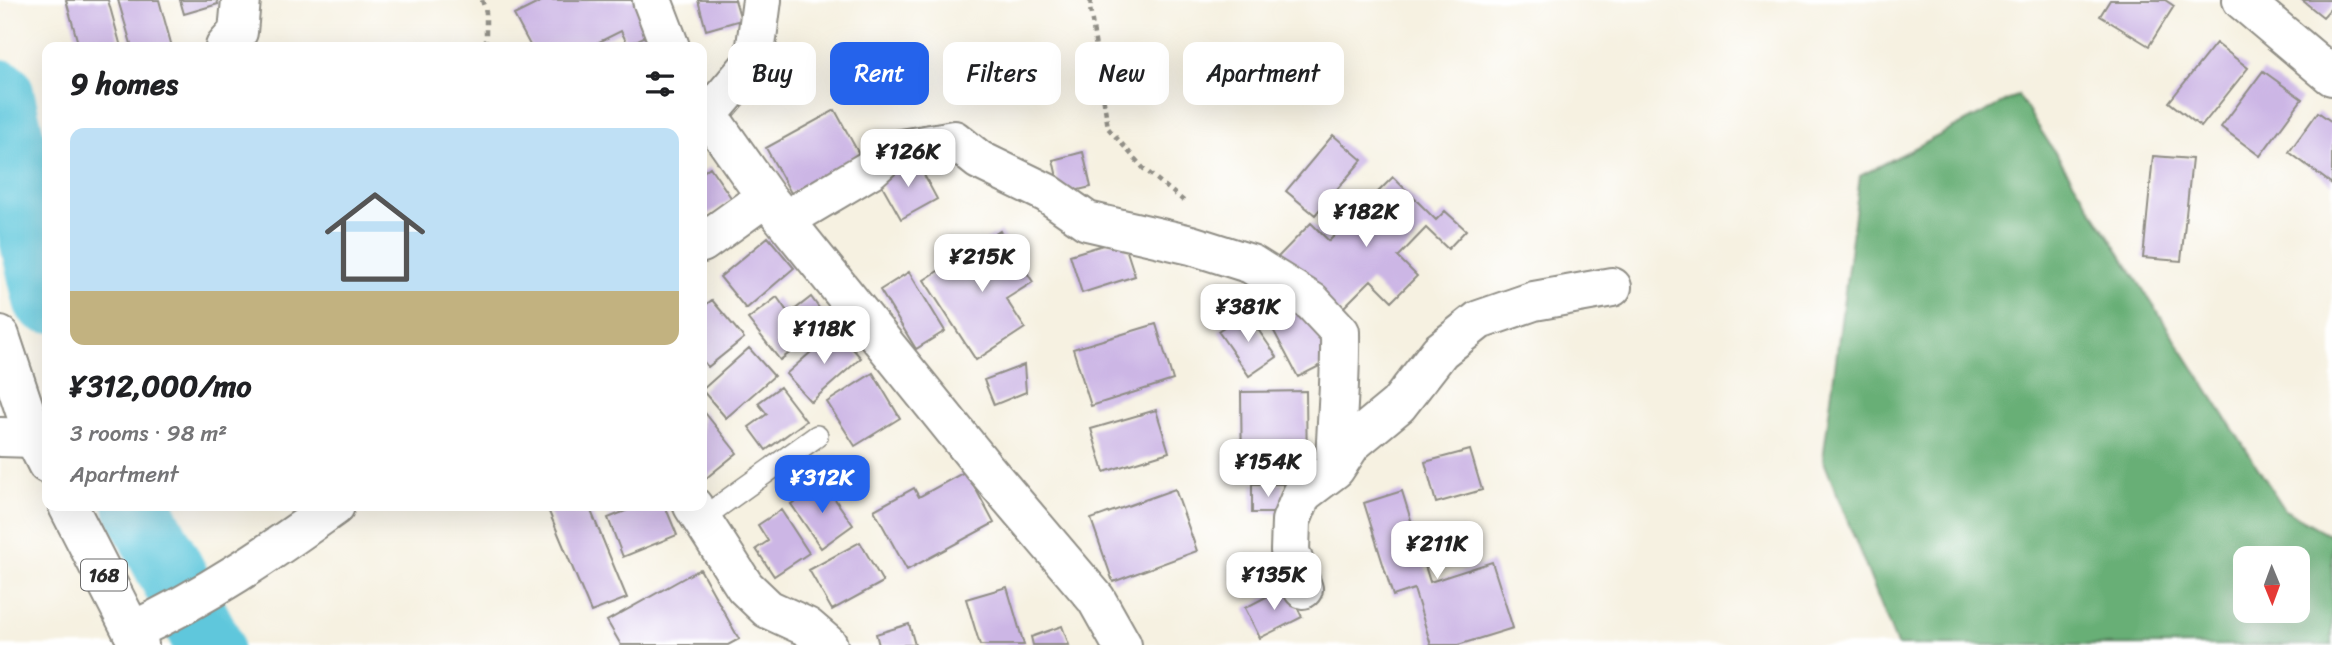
<!DOCTYPE html>
<meta charset="utf-8">
<style>
body{margin:0;font-family:Sriracha,sans-serif;background:#f6f6f6;color:#202124;height:100vh;display:flex;flex-direction:column;font-size:26px;white-space:nowrap}
*{box-sizing:border-box;margin:0}
p{font-size:23px;color:#757577}
.icon{flex:none;width:38px;height:38px;fill:none;stroke:currentColor;stroke-width:2;stroke-linecap:round;stroke-linejoin:round}
.map{position:relative;flex:1;overflow:hidden}
.drawer{position:absolute;left:42px;top:42px;width:665px;height:469px;display:flex;flex-direction:column;background:#fff;border-radius:14px;box-shadow:0 7px 28px #0002}
.drawer>*{flex:none}
.guide{position:absolute;left:728px;top:42px;width:665px;height:63px;display:flex;gap:14px}
.needle{width:46px;rotate:179deg}
.buttons{position:absolute;left:2233px;top:546px;display:grid;gap:14px}
.buttons a{display:grid;place-items:center;width:77px;height:77px;border-radius:14px;background:#fff;box-shadow:0 7px 28px #0002;font-size:35px}
.price{position:absolute;translate:-50% -60px;padding:0 16px;border-radius:14px;background:#fff;color:#222;font-size:23px;line-height:46px;filter:drop-shadow(0 2px 4px #0008)}
.price::after{content:'';position:absolute;left:50%;top:42px;width:21px;height:16px;margin-left:-10px;background:inherit;clip-path:polygon(0 0,100% 0,50% 100%)}
.price.current{background:#2563eb;color:#fff}
ul{padding:0;list-style:none}
li{display:grid;align-content:center;gap:14px;height:371px;padding:0 28px}
li span{display:grid;place-items:center;height:217px;border-radius:14px;color:#555}
li>.icon{margin-inline-start:auto}
span .icon{width:126px;height:126px;fill:#fffc;stroke-width:1}
li b{font-size:30px}
h2{display:flex;justify-content:space-between;align-items:center;height:84px;padding:0 28px;font-size:30px}
.pill{padding:0 24px;border-radius:14px;background:#fff;box-shadow:0 7px 28px #0002;font-size:24px;line-height:63px}
.pill.current{background:#2563eb;color:#fff}
.map>svg:first-child{display:block}
</style>
<div class="map">
<svg width="2332" height="645" viewBox="0 0 2332 645">
<rect width="100%" height="100%" fill="#fff"/>
<filter id="ink" filterUnits="userSpaceOnUse"><feTurbulence type="fractalNoise" baseFrequency=".0143" numOctaves="2"/><feDisplacementMap in="SourceGraphic" scale="14" xChannelSelector="R" yChannelSelector="G"/><feConvolveMatrix kernelMatrix="1 2 1 2 8 2 1 2 1" color-interpolation-filters="sRGB"/></filter>
<filter id="wash" filterUnits="userSpaceOnUse"><feTurbulence type="fractalNoise" baseFrequency=".00686" numOctaves="4" result="noise"/><feDisplacementMap in="SourceGraphic" scale="28" xChannelSelector="R" yChannelSelector="G"/><feGaussianBlur stdDeviation="1.57" result="paint"/><feColorMatrix in="noise" values="0 0 0 0 0 0 0 0 0 0 0 0 0 0 0 0 0 1.4 0 .05"/><feComposite in="paint" operator="in"/></filter>
<g filter="url(#wash)">
<rect width="100%" height="100%" fill="#f6f1e1"/>
<path fill="#67af76" stroke="#496d50" stroke-width="2" fill-rule="evenodd" d="M2018,95L2285,510L2332,536V645H1897L1823,459L1860,176ZM2245,558H2298V611H2245Z"/>
<g fill="none" stroke-linecap="round" stroke-linejoin="round">
<path stroke="#5fc7dc" stroke-width="68" d="M0,93L47,299
M137,506L209,645"/>
</g>
<g id="blocks">
<path fill="#ccb6e5" d="M66,0H108L121,47H79Z
M118,0H159L172,47H132Z
M180,0H217L218,4L184,14Z
M544,0H637L654,32L628,45L621,31L589,47H531L514,15Z
M698,0H735L741,20L706,30Z
M2110,0H2165L2174,6L2149,46L2100,16Z
M2302,0H2332V7L2323,17Z
M2216,43L2248,68L2201,127L2169,102Z
M2263,71L2302,99L2260,156L2221,127Z
M835,110L859,154L791,193L766,148Z
M2318,112L2332,122V184L2289,152Z
M1333,135L1362,160L1315,215L1286,191Z
M1083,152L1091,187L1061,194L1053,160Z
M2153,156L2192,159L2181,261L2143,258Z
M916,160L937,199L901,219L879,180Z
M710,167L732,199L702,218V173Z
M1393,177L1436,220L1445,211L1466,230L1448,249L1426,228L1398,257L1417,276L1392,301L1371,280L1335,316L1277,258L1311,223L1329,241Z
M1000,231L1033,282L1006,299L1025,328L976,360L924,280Z
M768,237L794,268L746,309L720,277Z
M1123,239L1135,276L1082,293L1070,255Z
M909,272L945,331L916,349L880,290Z
M1273,285L1306,311L1331,360L1298,377L1255,295Z
M777,297L789,314L811,297L830,323L780,360L748,319Z
M712,300L744,338L708,367L702,360V308Z
M1246,312L1277,357L1249,376L1218,331Z
M1156,324L1173,380L1091,406L1073,349Z
M836,330L861,358L811,402L786,374Z
M749,348L774,376L726,418L702,390Z
M1024,365L1026,392L994,405L984,380Z
M873,373L900,418L855,446L827,402Z
M780,387L806,421L766,450L749,427L767,414L758,403Z
M1306,391L1307,475L1242,476L1241,392Z
M702,409L737,453L705,479L702,474Z
M1156,410L1169,452L1104,472L1091,429Z
M1470,450L1482,490L1436,503L1425,462Z
M966,471L994,523L907,570L874,510L914,488L919,497Z
M823,482L853,525L821,548L791,504Z
M1252,484H1283L1284,513H1252Z
M1175,489L1197,551L1113,582L1091,519Z
M1402,491L1430,582L1492,562L1513,628L1458,645H1431L1414,589L1393,596L1364,503Z
M550,506H589L627,598L591,612L547,507Z
M638,506H665L677,535L623,557L608,518Z
M781,510L809,553L774,576L756,549L768,541L758,525Z
M860,542L883,582L832,610L809,570Z
M700,569L739,639L728,645H621L607,621Z
M1287,586L1302,617L1260,638L1245,608Z
M1007,587L1024,645H980L966,599Z
M909,624L915,645H879L876,634Z
M1062,626L1069,645H1033L1031,637Z"/>
</g>
</g>
<g filter="url(#ink)">
<use href="#blocks" fill-opacity="0" stroke="#908e86" stroke-width="2"/>
<g fill="none" stroke-linecap="round" stroke-linejoin="round">
<defs>
<path id="lane" d="M701,519L817,436"/>
<path id="street" d="M652,0L670,47
M2242,0L2332,76
M225,47L238,32L241,0
M702,106L766,197L984,467L1096,599L1122,645
M708,115L754,61L762,0
M785,220L871,169L891,151L954,140L979,160L1047,193L1087,221L1191,245L1251,264L1312,302L1340,332C1341,378 1336,423 1335,469
M702,243L766,197
M0,437L34,438
M693,506L745,587L768,609L807,627L828,645
M1303,589L1290,551L1291,521L1302,494L1335,469L1352,443L1398,405L1440,351L1479,320L1534,301L1612,287
M132,631C205,597 270,553 335,506"/>
<path id="highway" d="M0,336L34,438L47,464
M68,506L139,645"/>
</defs>
<use href="#lane" stroke="#908e86" stroke-width="24"/>
<use href="#street" stroke="#908e86" stroke-width="42"/>
<use href="#highway" stroke="#908e86" stroke-width="42"/>
<path stroke="#908e86" stroke-width="4.5" stroke-dasharray="5 5" stroke-linecap="butt" d="M482,0L486,12V47
M1091,0L1090,8L1108,128L1144,169L1185,202"/>
<use href="#lane" stroke="#fff" stroke-width="21"/>
<use href="#street" stroke="#fff" stroke-width="38"/>
<use href="#highway" stroke="#fff" stroke-width="38"/>
</g>
</g>
<g text-anchor="middle" stroke-width="5" stroke-linejoin="round" paint-order="stroke">
<rect fill="#fff" stroke="#6b6b6b" stroke-width="2" x="81" y="559.5" width="46" height="31" rx="5"/>
<g font-size="19" font-weight="bold" fill="#2b2b2b">
<text x="104" y="582">168</text>
</g>
</g>
</svg>
<div class="buttons">
<a><svg class="needle" viewBox="-14 -14 28 28"><path d="M0-13l5 13h-10z" fill="#e53935"/><path d="M0 13l5-13h-10z" fill="#757577"/></svg></a>
</div>
<b class="price" style="left:908px;top:189px">¥126K</b>
<b class="price" style="left:1366px;top:249px">¥182K</b>
<b class="price" style="left:982px;top:294px">¥215K</b>
<b class="price" style="left:1248px;top:344px">¥381K</b>
<b class="price" style="left:824px;top:366px">¥118K</b>
<b class="price" style="left:1268px;top:499px">¥154K</b>
<b class="price current" style="left:822px;top:515px">¥312K</b>
<b class="price" style="left:1437px;top:581px">¥211K</b>
<b class="price" style="left:1274px;top:612px">¥135K</b>
<div class="guide">
<a class="pill">Buy</a>
<a class="pill current">Rent</a>
<a class="pill">Filters</a>
<a class="pill">New</a>
<a class="pill">Apartment</a>
</div>
<section class="drawer">
<h2>9 homes<svg class="icon" aria-label="filters" viewBox="0 0 24 24"><path d="M4 7h16M4 17h16"/><circle cx="9" cy="7" r="2"/><circle cx="15" cy="17" r="2"/></svg></h2>
<ul>
<li><span style="background:linear-gradient(#bfe0f5 75%,#c2b280 0)"><svg class="icon" aria-label="home" viewBox="0 0 24 24"><path d="M3 11l9-7 9 7M6 9v11h12V9"/></svg></span><div><b>¥312,000/mo</b><p>3 rooms · 98 m²</p><p>Apartment</p></div></li>
</ul>
</section>
</div>
